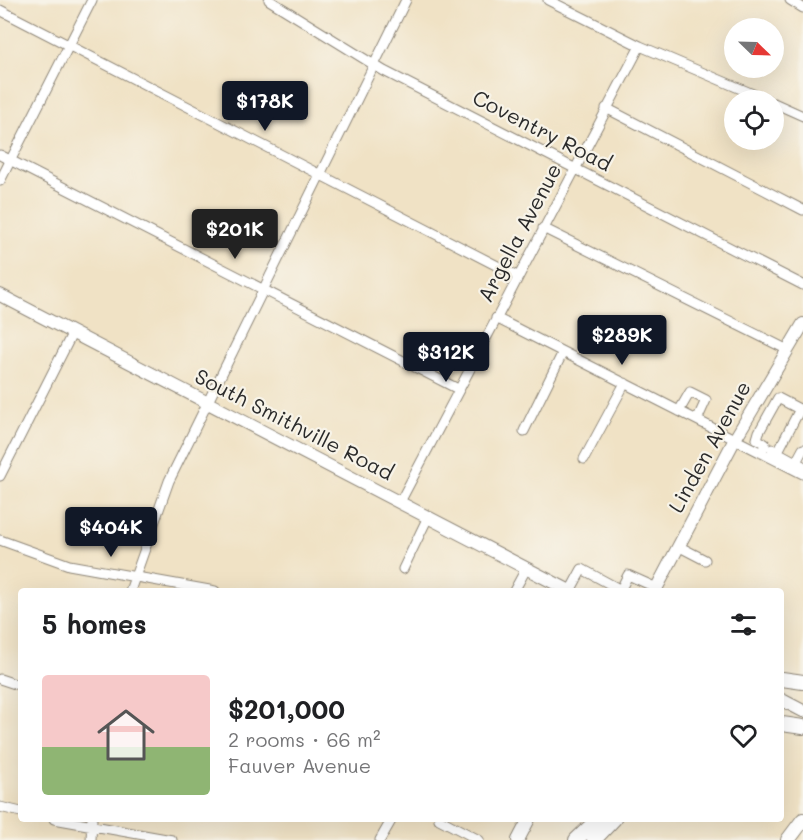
<!DOCTYPE html>
<meta charset="utf-8">
<style>
body{margin:0;font-family:Mali,sans-serif;background:#f6f6f6;color:#202124;height:100vh;display:flex;flex-direction:column;font-size:22px;white-space:nowrap}
*{box-sizing:border-box;margin:0}
p{font-size:20px;color:#757577}
.icon{flex:none;width:33px;height:33px;fill:none;stroke:currentColor;stroke-width:2;stroke-linecap:round;stroke-linejoin:round}
.map{position:relative;flex:1;overflow:hidden}
.drawer{position:absolute;left:18px;top:588px;width:766px;height:234px;display:flex;flex-direction:column;background:#fff;border-radius:6px;box-shadow:0 6px 24px #0002}
.drawer>*{flex:none}
.needle{width:39px;rotate:113deg}
.buttons{position:absolute;left:724px;top:18px;display:grid;gap:12px}
.buttons a{display:grid;place-items:center;width:60px;height:60px;border-radius:50%;background:#fff;box-shadow:0 6px 24px #0002;font-size:30px}
.price{position:absolute;translate:-50% -51px;padding:0 14px;border-radius:6px;background:#111827;color:#fff;font-size:20px;line-height:39px;filter:drop-shadow(0 2px 3px #0008)}
.price::after{content:'';position:absolute;left:50%;top:36px;width:18px;height:14px;margin-left:-9px;background:inherit;clip-path:polygon(0 0,100% 0,50% 100%)}
.price.on{background:#222;color:#fff}
ul{padding:0;list-style:none}
li{display:flex;align-items:center;gap:18px;height:150px;padding:0 24px}
li+li{border-top:2px solid #e0e0e0}
li span{display:grid;place-items:center;flex:none;width:168px;height:120px;border-radius:6px;color:#555}
li>.icon{margin-inline-start:auto}
span .icon{width:72px;height:72px;fill:#fffc;stroke-width:1}
li b{font-size:26px}
h2{display:flex;justify-content:space-between;align-items:center;height:72px;padding:0 24px;font-size:26px}
.map>svg:first-child{display:block}
</style>
<div class="map">
<svg width="803" height="840" viewBox="0 0 803 840">
<rect width="100%" height="100%" fill="#f7f3e8"/>
<filter id="ink" filterUnits="userSpaceOnUse"><feTurbulence type="fractalNoise" baseFrequency=".0167" numOctaves="2"/><feDisplacementMap in="SourceGraphic" scale="12" xChannelSelector="R" yChannelSelector="G"/><feConvolveMatrix kernelMatrix="1 2 1 2 8 2 1 2 1" color-interpolation-filters="sRGB"/></filter>
<filter id="wash" filterUnits="userSpaceOnUse"><feTurbulence type="fractalNoise" baseFrequency=".008" numOctaves="4" result="noise"/><feDisplacementMap in="SourceGraphic" scale="24" xChannelSelector="R" yChannelSelector="G"/><feGaussianBlur stdDeviation="1.35" result="paint"/><feColorMatrix in="noise" values="0 0 0 0 0 0 0 0 0 0 0 0 0 0 0 0 0 1.4 0 .05"/><feComposite in="paint" operator="in"/></filter>
<g filter="url(#wash)">
<rect width="100%" height="100%" fill="#f0e2c5"/>
</g>
<g filter="url(#ink)">
<g fill="none" stroke-linecap="round" stroke-linejoin="round">
<defs>
<path id="minor" d="M269,0L384,71L803,285
M548,0L640,46L767,100
M790,0L803,8
M0,10L517,276
M774,103L803,116
M606,108L803,210
M0,155L458,389
M0,181L92,0
M543,228L788,350
M496,318L803,474
M679,411L690,392L706,400L697,420
M524,431L563,352
M772,449L803,466
M762,452L765,444L757,439L759,432L778,398L803,411
M584,459L625,383
M774,459L800,409
M796,462L803,449
M0,476L73,332
M400,502L640,46
M0,540L69,565L215,591
M678,546L705,560
M403,569L428,517
M130,591L169,481L406,0
M514,591L526,569
M570,591L582,569L621,590
M620,591L628,575L657,588
M0,679L21,686
M0,807L21,812
M54,819L172,840
M439,819L479,840
M91,840L92,819
M380,840L392,819"/>
<path id="major" d="M0,295L570,591
M655,591L735,439L803,324
M782,700L803,711
M518,840L529,819"/>
<path id="highway" d="M782,679L803,682
M782,724L803,727
M576,840L598,819
M594,840L614,819
M788,840L803,820"/>
</defs>
<use href="#minor" stroke="#8e8678" stroke-width="11"/>
<use href="#major" stroke="#8e8678" stroke-width="14"/>
<use href="#highway" stroke="#8e8678" stroke-width="16"/>
<use href="#minor" stroke="#fff" stroke-width="9"/>
<use href="#major" stroke="#fff" stroke-width="12"/>
<use href="#highway" stroke="#fff" stroke-width="14"/>
</g>
</g>
<g text-anchor="middle" stroke-width="4.5" stroke-linejoin="round" paint-order="stroke">
<g font-size="21" fill="#2b2b2b" stroke="#f7f3e8">
<text transform="translate(542 131) rotate(27)" y="7">Coventry Road</text>
<text transform="translate(520 233) rotate(-62)" y="7">Argella Avenue</text>
<text transform="translate(294 425) rotate(27)" y="7">South Smithville Road</text>
<text transform="translate(710 447) rotate(-61)" y="7">Linden Avenue</text>
</g>
</g>
</svg>
<div class="buttons">
<a><svg class="needle" viewBox="-14 -14 28 28"><path d="M0-13l5 13h-10z" fill="#e53935"/><path d="M0 13l5-13h-10z" fill="#757577"/></svg></a>
<a><svg class="icon" aria-label="locate" viewBox="0 0 24 24"><circle cx="12" cy="12" r="6"/><path d="M12 2v4M12 18v4M2 12h4M18 12h4"/></svg></a>
</div>
<b class="price" style="left:265px;top:132px">$178K</b>
<b class="price on" style="left:235px;top:260px">$201K</b>
<b class="price" style="left:622px;top:366px">$289K</b>
<b class="price" style="left:446px;top:383px">$312K</b>
<b class="price" style="left:111px;top:558px">$404K</b>
<section class="drawer">
<h2>5 homes<svg class="icon" aria-label="filters" viewBox="0 0 24 24"><path d="M4 7h16M4 17h16"/><circle cx="9" cy="7" r="2"/><circle cx="15" cy="17" r="2"/></svg></h2>
<ul>
<li><span style="background:linear-gradient(#f6c9c9 60%,#8fb573 0)"><svg class="icon" aria-label="home" viewBox="0 0 24 24"><path d="M3 11l9-7 9 7M6 9v11h12V9"/></svg></span><div><b>$201,000</b><p>2 rooms · 66 m²</p><p>Fauver Avenue</p></div><svg class="icon" aria-label="heart" viewBox="0 0 24 24"><path d="M12 20l-8-8c-3-5 5-10 8-4 3-6 11-1 8 4z"/></svg></li>
</ul>
</section>
</div>
